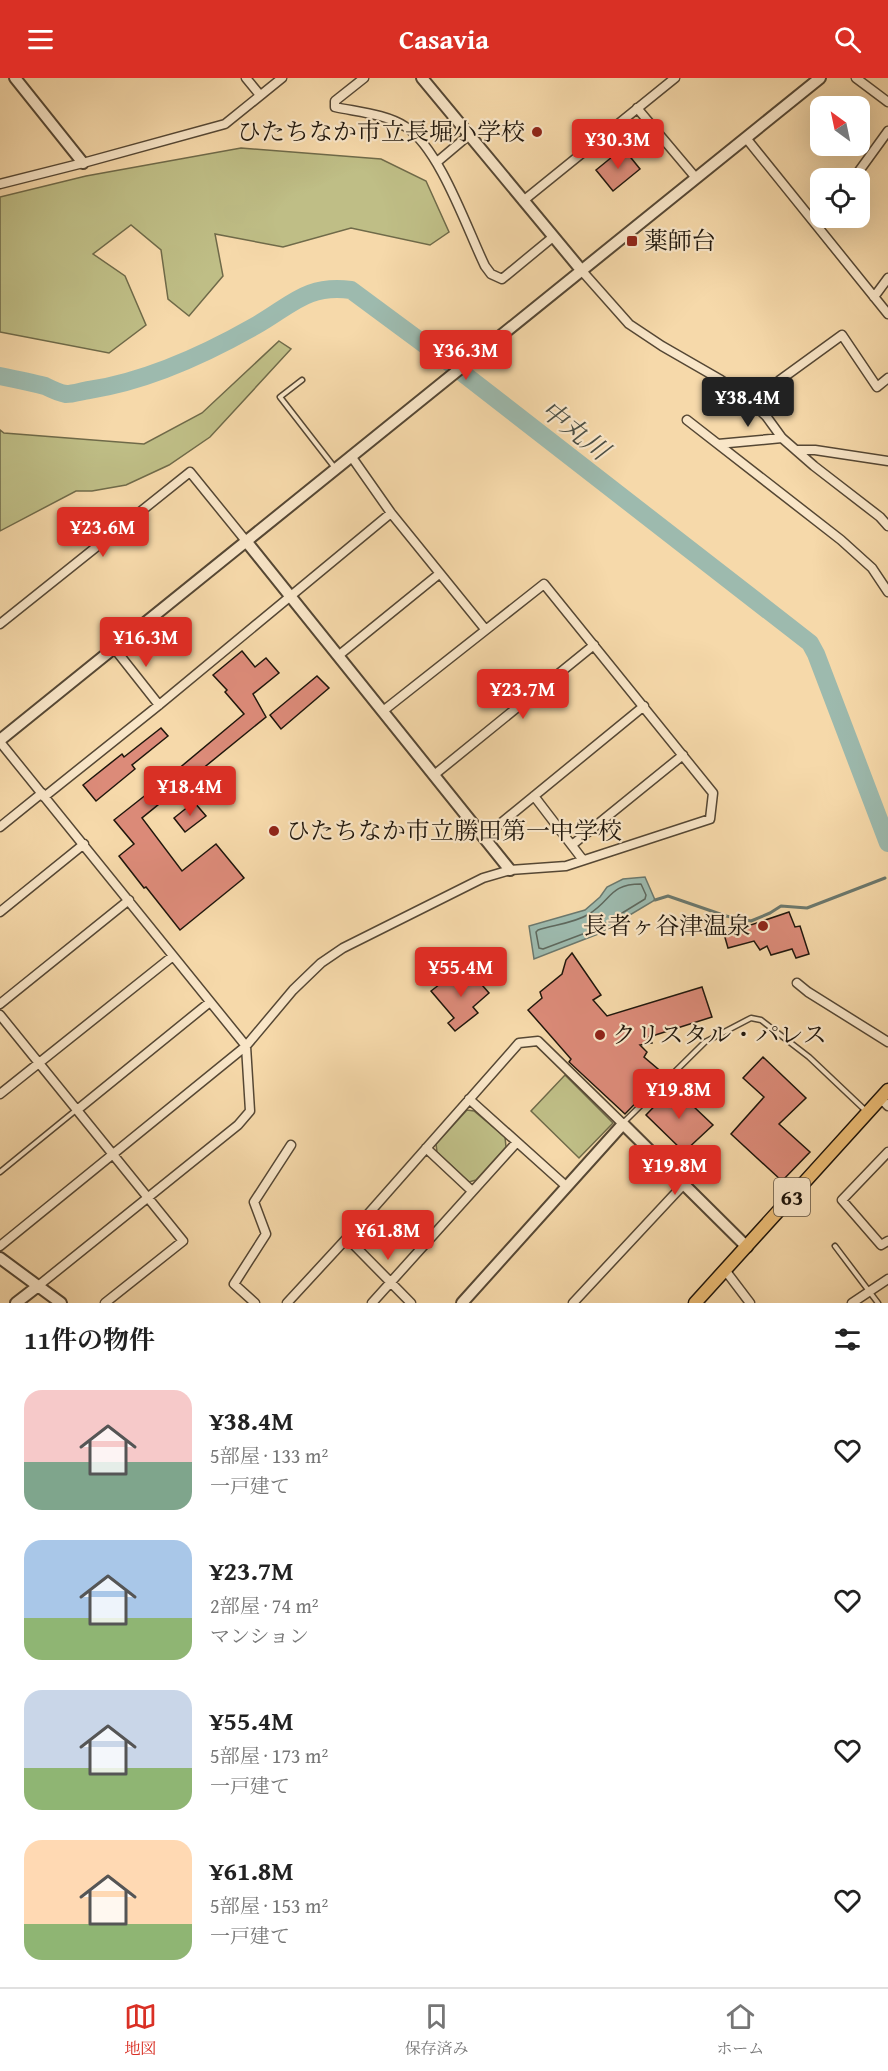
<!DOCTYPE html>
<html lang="ja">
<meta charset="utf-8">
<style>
body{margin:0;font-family:"Gentium Book Plus","Noto Serif JP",serif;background:#f2f2f2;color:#222;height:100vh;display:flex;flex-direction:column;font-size:22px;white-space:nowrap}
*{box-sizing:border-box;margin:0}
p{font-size:20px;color:#767676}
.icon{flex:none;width:33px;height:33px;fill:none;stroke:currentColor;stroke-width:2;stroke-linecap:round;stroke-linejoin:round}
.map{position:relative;height:1225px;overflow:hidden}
.sheet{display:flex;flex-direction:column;background:#fff;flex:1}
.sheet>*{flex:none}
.needle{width:39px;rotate:327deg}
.controls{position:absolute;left:810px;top:18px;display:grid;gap:12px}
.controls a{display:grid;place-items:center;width:60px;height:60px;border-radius:12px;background:#fff;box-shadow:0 6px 24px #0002;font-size:30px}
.price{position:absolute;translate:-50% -51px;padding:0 14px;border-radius:6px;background:#d93025;color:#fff;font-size:20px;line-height:39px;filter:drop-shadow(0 2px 3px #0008)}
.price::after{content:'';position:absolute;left:50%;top:36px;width:18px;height:14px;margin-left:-9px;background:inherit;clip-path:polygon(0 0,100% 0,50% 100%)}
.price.selected{background:#222;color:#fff}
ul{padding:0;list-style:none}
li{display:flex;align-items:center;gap:18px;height:150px;padding:0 24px}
li span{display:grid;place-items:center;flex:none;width:168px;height:120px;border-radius:18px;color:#555}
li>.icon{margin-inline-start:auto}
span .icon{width:72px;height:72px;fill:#fffc;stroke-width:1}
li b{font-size:26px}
h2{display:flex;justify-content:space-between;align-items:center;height:72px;padding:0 24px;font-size:26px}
header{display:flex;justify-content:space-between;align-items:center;height:78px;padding:0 24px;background:#d93025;color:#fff;font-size:27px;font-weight:700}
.tabs{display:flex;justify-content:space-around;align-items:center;height:84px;border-top:2px solid #e0e0e0;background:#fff;font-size:16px;color:#767676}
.tabs a{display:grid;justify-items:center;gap:3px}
.tabs .selected{color:#d93025}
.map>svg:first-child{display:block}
</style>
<header><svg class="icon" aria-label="menu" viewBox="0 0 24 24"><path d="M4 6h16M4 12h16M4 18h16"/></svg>Casavia<svg class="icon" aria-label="search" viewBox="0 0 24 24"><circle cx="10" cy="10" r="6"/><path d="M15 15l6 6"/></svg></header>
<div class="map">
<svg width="888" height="1225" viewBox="0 0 888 1225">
<rect width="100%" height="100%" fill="#f6d9aa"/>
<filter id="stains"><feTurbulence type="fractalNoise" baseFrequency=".00333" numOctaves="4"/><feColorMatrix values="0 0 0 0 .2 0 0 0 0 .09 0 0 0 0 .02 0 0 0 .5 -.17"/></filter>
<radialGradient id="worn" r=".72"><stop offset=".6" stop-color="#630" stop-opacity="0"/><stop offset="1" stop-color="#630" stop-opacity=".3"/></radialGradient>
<path fill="#bfbe86" stroke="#6f6a49" stroke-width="1.5" d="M241,70L381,81L426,103L449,154L430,167L351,150L283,169L215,156L223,198L189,238L168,221L161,172L131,147L93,176L125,198L146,247L109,275L0,254V119L86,98Z
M279,263L291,271L210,359L169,387L126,407L92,413H76L0,453V352L4,355L144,366L202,335Z
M565,997L613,1045L579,1080L531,1033Z
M467,1032L474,1033L505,1059L506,1069L476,1102L469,1104L437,1074L436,1066Z"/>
<path fill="#9dbaae" stroke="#6b786d" stroke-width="1.5" d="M645,799L655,822L598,856L534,881L529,848L585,832L600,819L607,809L623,801Z"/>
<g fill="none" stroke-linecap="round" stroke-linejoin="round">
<path stroke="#5e685d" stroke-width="1.5" d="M641,806L646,817L645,821L596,851L543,871L539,870L536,854L538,852C553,847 575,845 589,836C612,822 609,806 641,806Z"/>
<path stroke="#6b786d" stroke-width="3" d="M655,822L668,818L726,838L751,843L770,835L781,828L807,830L885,800"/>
<path stroke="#9dbaae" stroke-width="18" d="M0,298C15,301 30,304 45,308C51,311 59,315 66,316C73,316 82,313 89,312C148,303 204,277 255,248C291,228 306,206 351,212L447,283L810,565L816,576L888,765"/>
</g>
<path fill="#dc8b79" stroke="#1f160c" stroke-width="1.5" d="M623,70L640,91L613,113L596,92Z
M242,573L255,589L266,580L279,595L253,616L266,639L142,740L182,793L216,766L244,800L180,852L146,809L144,810L119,778L134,766L114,742L171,697L244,636L225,614L227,612L213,597Z
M317,598L329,610L281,651L270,637Z
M161,650L168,658L132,687L135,691L96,723L83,707L122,676L124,679Z
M194,724L206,738L185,754L174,740Z
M789,834L795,849L800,848L809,876L796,880L792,871L771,877L767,868L760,872L754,863L728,870L724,856Z
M572,875L601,917L593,922L607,938L702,909L712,939L649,959L652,965L640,967L647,974L644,979L664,996L625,1036L569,984L571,981L528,932L542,920L540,914L562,896L566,882Z
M468,891L489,915L473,929L478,935L455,953L448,945L454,940L431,913L448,900L453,903Z
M763,979L806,1020L779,1046L810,1074L782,1103L731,1056L764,1019L743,1000Z
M673,1009L713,1047L684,1074L646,1037Z"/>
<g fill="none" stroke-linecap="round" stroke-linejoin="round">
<defs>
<path id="service" d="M302,302L280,319L335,390
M623,1045L705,964L751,940L761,942L809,979L866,1033
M0,1094L76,1032
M835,1168L878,1225"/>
<path id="minor" d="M246,0L260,17
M364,0L335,23V29C358,34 386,36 406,49C440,71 467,151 485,188L491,196L502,201L553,159
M856,0L888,24
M637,30L696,100
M746,60L888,236
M437,84L469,57
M854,100L888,53
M0,106L83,85L225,46L282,0
M523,123L675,0
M818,149L825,140
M582,193L629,246L662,268L721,302L741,315L766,338L782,360L814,388L880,439L888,448
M874,219L888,200
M755,327L780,302L842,257L877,309L888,300
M687,342L841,462L872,490L888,514
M718,366L782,360
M796,372H815L888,383
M351,378L391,435L485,551
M0,546L190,394L246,463
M114,570L159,627
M338,578L439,496
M0,664L246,968L250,1033L238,1047L38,1208
M434,697L594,567
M534,718L583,782
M44,719L159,627L391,435
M0,749L42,715
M484,759L644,628
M572,767L683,677
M0,834L84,766
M797,905L808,914L888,964
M0,926L129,822
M0,937L183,1163L105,1225
M0,1016L173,878
M469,1021L566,1108
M881,1021L888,1028
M77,1032L210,924
M426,1070L472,1113
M888,1074L842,1122L881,1167L888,1163
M347,1160L411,1225
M0,1168L246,968L293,912L321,885L343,870L483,800L510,792L566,788L710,741L713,715L544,506L383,633
M725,1192L750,1225
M255,1225L234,1206L266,1156L254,1124L291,1067
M287,1225L347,1160L519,965L538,963L623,1046
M372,1225L517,1064
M573,1225L684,1106
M852,1225L888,1201"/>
<path id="tertiary" d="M15,0L83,85
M422,0L582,193
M246,463L510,792
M0,662L820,0
M0,1180L61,1225
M16,1225L38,1208
M462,1225L623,1046L747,1169"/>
<path id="primary" d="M695,1225L888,1012"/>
</defs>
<use href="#service" stroke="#554734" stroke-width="7"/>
<use href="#minor" stroke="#554734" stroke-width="11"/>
<use href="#tertiary" stroke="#554734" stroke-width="14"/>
<use href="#primary" stroke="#1f160c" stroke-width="15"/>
<use href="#service" stroke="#f9e6c8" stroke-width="4"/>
<use href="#minor" stroke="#f9e6c8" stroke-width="8"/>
<use href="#tertiary" stroke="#f9e6c8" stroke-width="10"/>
<use href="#primary" stroke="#ebbc75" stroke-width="12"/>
</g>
<g fill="#8f2418" stroke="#f9e6c8" stroke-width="2">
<circle cx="537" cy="54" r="6"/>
<rect x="626" y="157" width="12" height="12" rx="3"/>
<circle cx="274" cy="753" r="6"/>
<circle cx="763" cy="848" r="6"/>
<circle cx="600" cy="957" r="6"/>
</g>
<g text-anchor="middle" stroke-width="4.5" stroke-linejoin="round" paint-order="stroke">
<rect fill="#f9e6c8" stroke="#605444" stroke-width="1.5" x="774" y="1100" width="36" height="38" rx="4.5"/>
<g font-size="22" font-weight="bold" fill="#1f160c">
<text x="792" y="1127">63</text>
</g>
<g font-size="24" fill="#1f160c" stroke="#f9e6c8" text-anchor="start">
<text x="525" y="62" text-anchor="end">ひたちなか市立長堀小学校</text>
<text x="644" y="171">薬師台</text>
<text x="286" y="761">ひたちなか市立勝田第一中学校</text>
<text x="751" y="856" text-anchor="end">長者ヶ谷津温泉</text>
<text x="612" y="965">クリスタル・パレス</text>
</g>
<g font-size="26" font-style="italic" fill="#4b4f45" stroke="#f9e6c8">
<text transform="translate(575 352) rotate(38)" y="9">中丸川</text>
</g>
</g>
<rect width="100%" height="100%" filter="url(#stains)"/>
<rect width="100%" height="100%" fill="url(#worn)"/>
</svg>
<div class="controls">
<a><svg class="needle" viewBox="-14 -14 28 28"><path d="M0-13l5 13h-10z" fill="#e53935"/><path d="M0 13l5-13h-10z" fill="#767676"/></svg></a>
<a><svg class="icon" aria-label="locate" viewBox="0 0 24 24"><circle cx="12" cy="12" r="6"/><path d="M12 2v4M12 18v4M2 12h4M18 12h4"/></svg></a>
</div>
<b class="price" style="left:618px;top:92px">¥30.3M</b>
<b class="price" style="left:466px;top:303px">¥36.3M</b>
<b class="price selected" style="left:748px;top:350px">¥38.4M</b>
<b class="price" style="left:103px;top:480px">¥23.6M</b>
<b class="price" style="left:146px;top:590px">¥16.3M</b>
<b class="price" style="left:523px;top:642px">¥23.7M</b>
<b class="price" style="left:190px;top:739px">¥18.4M</b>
<b class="price" style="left:461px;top:920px">¥55.4M</b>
<b class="price" style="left:679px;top:1042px">¥19.8M</b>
<b class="price" style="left:675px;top:1118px">¥19.8M</b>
<b class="price" style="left:388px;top:1183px">¥61.8M</b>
</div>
<section class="sheet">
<h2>11件の物件<svg class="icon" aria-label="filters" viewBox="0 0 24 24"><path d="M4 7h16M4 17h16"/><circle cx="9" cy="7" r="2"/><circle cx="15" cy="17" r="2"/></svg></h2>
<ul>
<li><span style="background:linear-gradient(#f6c9c9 60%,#7fa58c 0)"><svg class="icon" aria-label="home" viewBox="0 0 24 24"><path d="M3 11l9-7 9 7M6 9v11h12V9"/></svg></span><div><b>¥38.4M</b><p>5部屋 · 133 m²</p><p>一戸建て</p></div><svg class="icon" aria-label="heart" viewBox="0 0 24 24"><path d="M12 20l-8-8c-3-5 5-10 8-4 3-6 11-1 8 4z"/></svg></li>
<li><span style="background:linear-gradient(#a9c7e8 65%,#8fb573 0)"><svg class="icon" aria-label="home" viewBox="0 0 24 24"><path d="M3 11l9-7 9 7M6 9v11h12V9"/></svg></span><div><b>¥23.7M</b><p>2部屋 · 74 m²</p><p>マンション</p></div><svg class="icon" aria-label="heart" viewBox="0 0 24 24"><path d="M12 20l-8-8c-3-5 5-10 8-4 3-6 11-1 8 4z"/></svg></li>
<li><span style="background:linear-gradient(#c9d6e8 65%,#8fb573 0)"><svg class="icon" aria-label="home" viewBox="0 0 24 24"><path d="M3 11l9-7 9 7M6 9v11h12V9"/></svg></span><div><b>¥55.4M</b><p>5部屋 · 173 m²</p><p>一戸建て</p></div><svg class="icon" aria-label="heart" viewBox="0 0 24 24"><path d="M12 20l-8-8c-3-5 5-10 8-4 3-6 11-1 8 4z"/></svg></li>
<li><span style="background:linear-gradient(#ffd9b3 70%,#8fb573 0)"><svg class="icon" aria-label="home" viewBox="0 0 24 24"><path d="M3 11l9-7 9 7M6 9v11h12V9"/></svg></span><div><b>¥61.8M</b><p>5部屋 · 153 m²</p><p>一戸建て</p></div><svg class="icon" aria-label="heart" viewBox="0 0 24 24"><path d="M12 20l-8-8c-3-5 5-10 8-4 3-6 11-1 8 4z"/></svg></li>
</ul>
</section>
<nav class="tabs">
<a class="selected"><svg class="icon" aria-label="map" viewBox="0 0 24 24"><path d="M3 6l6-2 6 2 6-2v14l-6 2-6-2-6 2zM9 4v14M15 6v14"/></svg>地図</a>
<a><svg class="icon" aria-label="saved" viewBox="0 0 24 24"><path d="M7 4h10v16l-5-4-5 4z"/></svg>保存済み</a>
<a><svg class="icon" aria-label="home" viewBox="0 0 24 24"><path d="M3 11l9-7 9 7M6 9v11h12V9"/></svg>ホーム</a>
</nav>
